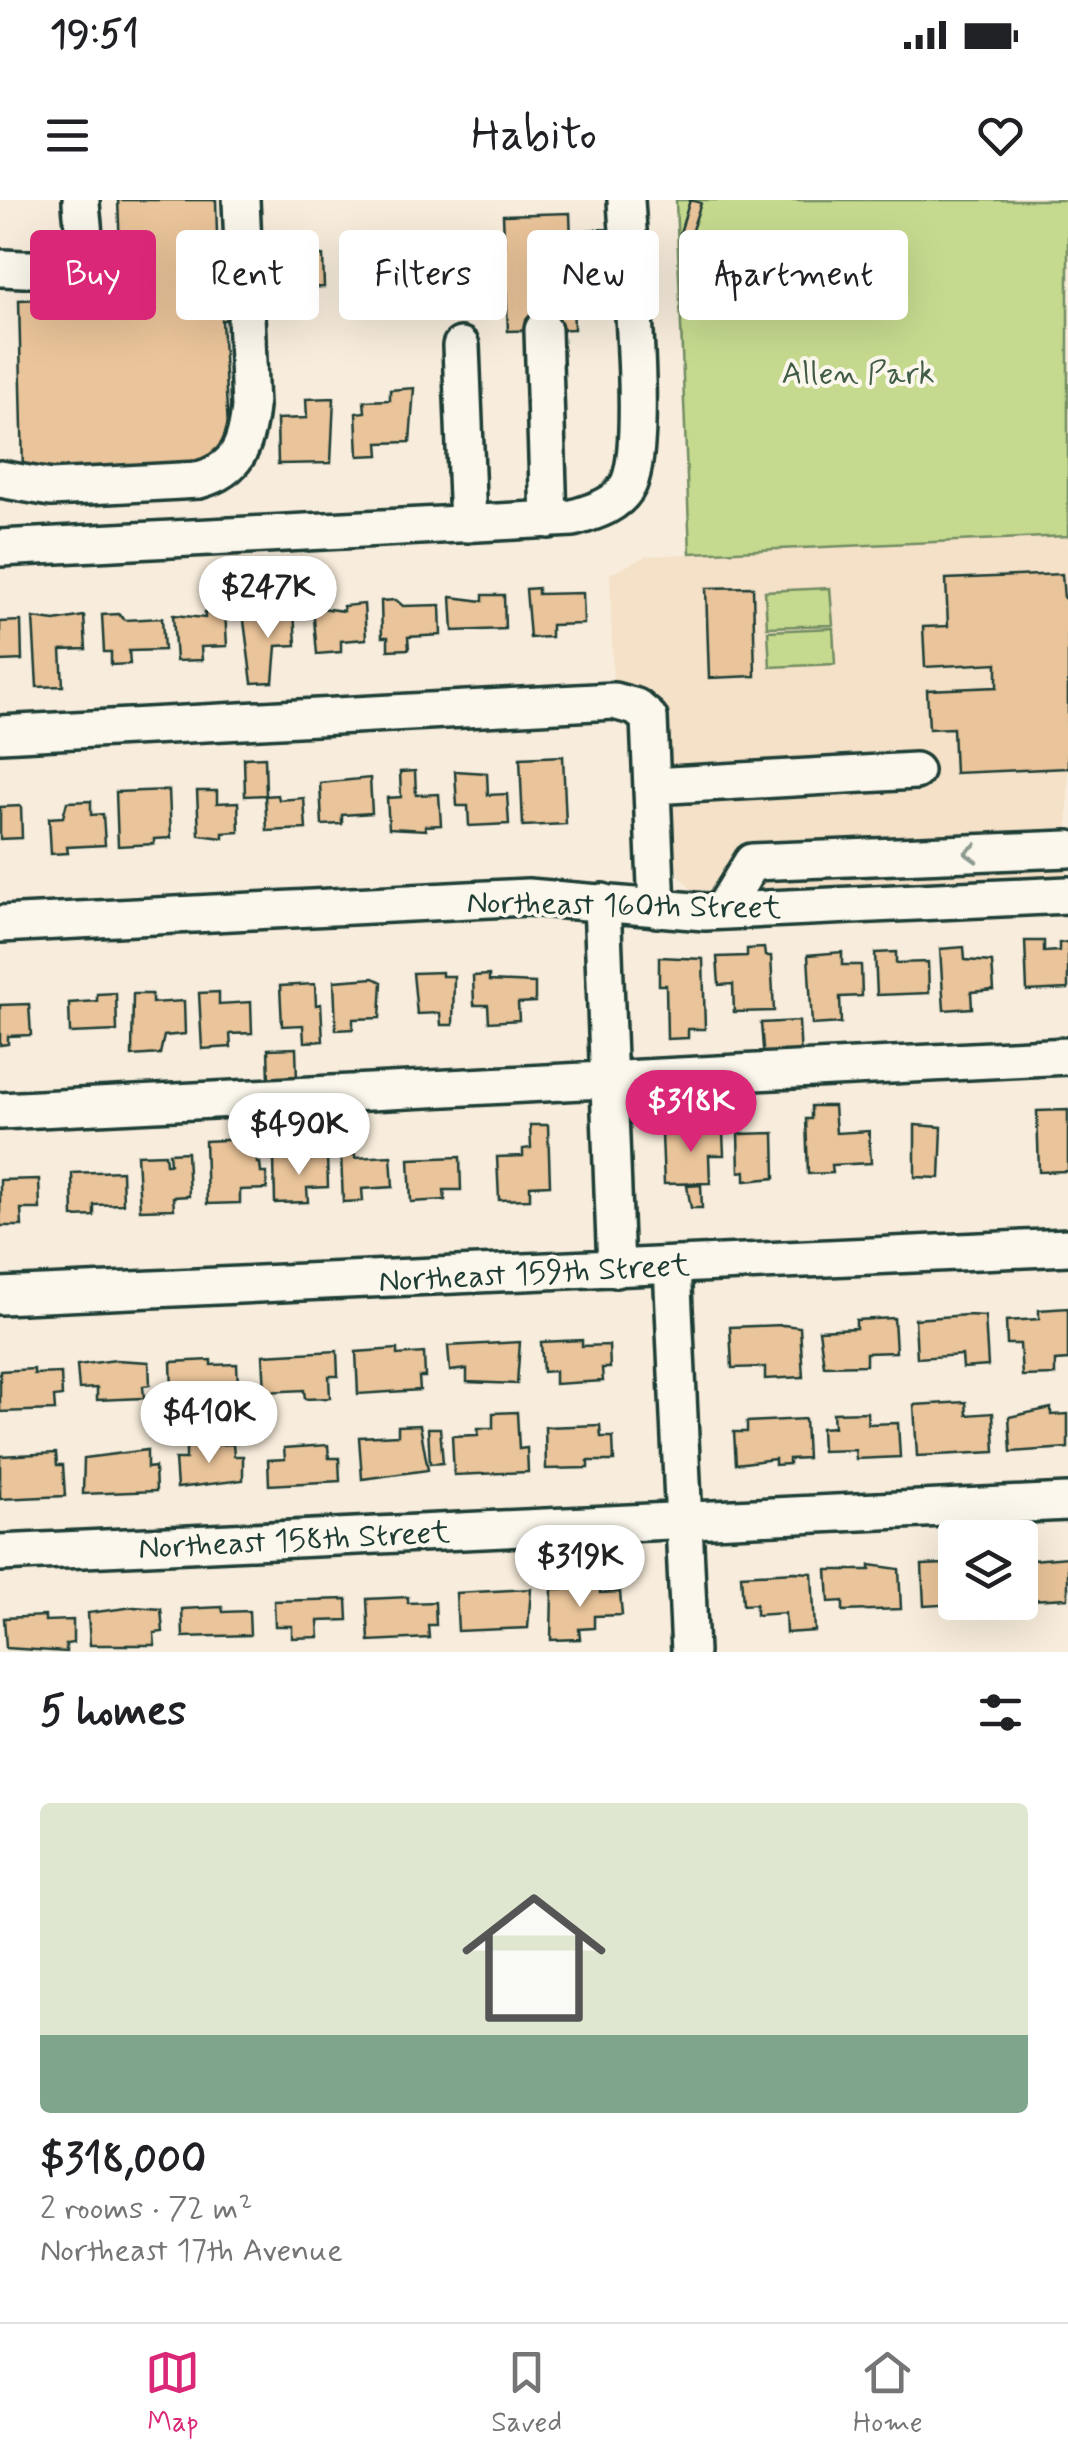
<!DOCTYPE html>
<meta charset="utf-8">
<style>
body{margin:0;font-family:Mynerve,sans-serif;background:#f6f6f6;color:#202124;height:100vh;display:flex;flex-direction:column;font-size:38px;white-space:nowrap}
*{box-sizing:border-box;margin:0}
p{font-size:32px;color:#757577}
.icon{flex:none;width:55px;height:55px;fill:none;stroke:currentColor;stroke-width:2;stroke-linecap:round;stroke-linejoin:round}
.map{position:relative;height:1452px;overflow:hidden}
.details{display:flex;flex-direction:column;background:#fff;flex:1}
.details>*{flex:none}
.hud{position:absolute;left:30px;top:30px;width:1010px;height:90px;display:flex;gap:20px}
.fabs{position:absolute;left:938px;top:1320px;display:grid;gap:20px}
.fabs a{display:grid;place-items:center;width:100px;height:100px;border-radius:10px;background:#fff;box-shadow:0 10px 40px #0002;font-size:50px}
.price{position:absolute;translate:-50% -85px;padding:0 22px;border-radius:35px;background:#fff;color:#222;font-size:32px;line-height:65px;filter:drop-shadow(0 2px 5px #0008)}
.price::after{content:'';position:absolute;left:50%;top:60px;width:30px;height:22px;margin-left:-15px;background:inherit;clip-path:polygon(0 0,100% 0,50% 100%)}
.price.current{background:#db2777;color:#fff}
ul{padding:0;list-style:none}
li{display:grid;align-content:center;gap:20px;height:530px;padding:0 40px}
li+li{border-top:2px solid #e0e0e0}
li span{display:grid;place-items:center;height:310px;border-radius:10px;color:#555}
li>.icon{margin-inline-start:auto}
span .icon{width:180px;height:180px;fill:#fffc;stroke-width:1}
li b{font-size:42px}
h2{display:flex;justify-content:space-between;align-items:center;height:120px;padding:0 40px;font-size:42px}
.chip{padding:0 35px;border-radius:10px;background:#fff;box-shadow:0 10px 40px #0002;font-size:35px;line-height:90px}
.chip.current{background:#db2777;color:#fff}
.status{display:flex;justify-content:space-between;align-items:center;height:70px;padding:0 50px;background:#fff;direction:ltr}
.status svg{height:28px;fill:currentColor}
header{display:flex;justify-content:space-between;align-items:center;height:130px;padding:0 40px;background:#fff;font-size:45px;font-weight:600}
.menu{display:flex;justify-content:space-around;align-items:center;height:140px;border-top:2px solid #e0e0e0;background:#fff;font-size:28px;color:#757577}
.menu a{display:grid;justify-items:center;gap:5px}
.menu .current{color:#db2777}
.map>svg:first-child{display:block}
</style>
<div class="status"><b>19:51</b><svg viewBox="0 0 49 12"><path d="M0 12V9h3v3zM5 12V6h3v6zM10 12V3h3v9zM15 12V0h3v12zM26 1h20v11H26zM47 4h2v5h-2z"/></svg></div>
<header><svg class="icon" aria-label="menu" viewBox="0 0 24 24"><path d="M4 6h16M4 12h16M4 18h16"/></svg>Habito<svg class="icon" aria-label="heart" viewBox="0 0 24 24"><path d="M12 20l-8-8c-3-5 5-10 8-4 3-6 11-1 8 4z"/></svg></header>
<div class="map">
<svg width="1068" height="1452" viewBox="0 0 1068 1452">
<rect width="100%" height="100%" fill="#f8eddc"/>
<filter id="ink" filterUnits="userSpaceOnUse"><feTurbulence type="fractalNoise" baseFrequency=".01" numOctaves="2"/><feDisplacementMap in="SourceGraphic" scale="20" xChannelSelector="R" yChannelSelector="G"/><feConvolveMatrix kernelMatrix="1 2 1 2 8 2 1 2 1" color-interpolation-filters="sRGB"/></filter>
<g filter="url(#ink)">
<path fill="#f4e1c8" d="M1068,336V680L696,695L679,675L670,648L668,529L656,506L613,489L610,374L646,356Z"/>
<path fill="#c6da8f" stroke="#728c62" stroke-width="2.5" d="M676,0H1068V336L690,353Z
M830,388L833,425L767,427L765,391Z
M833,428L835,464L770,467L768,431Z"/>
<path fill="#eac49a" stroke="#1f3d34" stroke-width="2.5" d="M118,0H216L219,101H238V120H222L229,247L196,265L23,272L19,100L122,96Z
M690,0L701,3L690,36L680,33Z
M570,13L574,129L508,131L503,15Z
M448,42L449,53H481L482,84L431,87L428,43Z
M303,43L304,56H323L324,87L271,89L269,44Z
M370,43V55L400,53L402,87L374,88L375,101L352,102L349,44Z
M414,188L410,242L378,243L379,255L358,256L356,213L365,212L364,201L390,200V190Z
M334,198L331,263L278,264L277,219L307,218L306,199Z
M1062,374L1064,398H1068V568L955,573L953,528L929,529L927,490L997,487V463L925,467L923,427L948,426L946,379Z
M753,387L755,476L709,478L706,388Z
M538,388V394L583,393L584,424L551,425V437L530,438L526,389Z
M483,395H504L505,429L453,431L451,397L483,401Z
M396,400L403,406L440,405L441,435L408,437L409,449L388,450V437H382L381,401Z
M364,404L366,439L341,441V452L317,454L313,407L344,411L343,406Z
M274,410H294L296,445L276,446L273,482L252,483L243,413L274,415Z
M225,411L227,446L201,447L202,460L176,461L173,415L205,418V412Z
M118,414L125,420L162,418L164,450L129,451L130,464L111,465V452H104L102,415Z
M84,416L86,449L61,450L63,486L37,487L33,418L55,421Z
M21,421L22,460L0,461V422Z
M563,556L566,624L523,626L520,558Z
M265,557L266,595L245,596L244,558Z
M415,571L416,595L439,594L441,625L425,626L426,630L389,628L387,598L401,597L400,572Z
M455,571L487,573L488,595L507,594L509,624L469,626L468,606H457Z
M370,578L372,613L342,615V624L322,625L320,583Z
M169,590L171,638L154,639V644L118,646L116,592Z
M197,591H217V603L238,602L239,632L223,633V638L199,635Z
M278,595L279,600L304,598L306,629L267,631L265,596Z
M91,601V615L103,614L105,645L67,647L68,653L51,654L49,618L63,617L67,602Z
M21,606L22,638L0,639V607Z
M1025,741H1044V752L1059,751V743L1068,742V789L1027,791Z
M964,747L965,760L992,762L994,790L971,792L972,808L944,810L940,749Z
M764,748L765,756H771L774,811L734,812L733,784L719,785L717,757L747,756V749Z
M842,752V765H861L862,796L840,797L841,823L812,825L808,755Z
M896,752V763L928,762L929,793L877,795L875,753Z
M659,757L703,759L705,829H688V838L667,839L666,785H659Z
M442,772V776H454L453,825H441L440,813L417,814L413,773Z
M489,775V781L535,783V802L518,803L519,820L489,822L488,805H474L473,776Z
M374,778L382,782L380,818L353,819V829L336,830L334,781Z
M315,784L316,805L321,804L323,841L304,842L303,825L282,826L280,786Z
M219,792V804L251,802L252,833L230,834L231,847L202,849L199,793Z
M116,793L117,831L70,833L69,803L97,801V794Z
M133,794H152V803L184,801L185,834L164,836L160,854L132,856Z
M29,804L31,835L8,836V844L0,845V805Z
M799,821L801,859L764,861L761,823Z
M296,848L297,880L269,881L268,849Z
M811,906H834L836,933L869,931L871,963L832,965L833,973L808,974L806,919H811Z
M1068,910V971L1039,972L1037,911Z
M696,924H713V933H723L724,955H709L710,983L664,984L662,935L697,934Z
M530,925H548L550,985L530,986V999L499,1000L497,957L523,956V949L531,948Z
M915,925L942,927L940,978L915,977Z
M263,932L264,949H256L257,963H260L261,973H266L267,989L240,990V1003L207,1004L205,941L245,939V933Z
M774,933L775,978L745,981V971L739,972L738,934Z
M187,952L189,996L173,997L174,1009L140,1010L137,955L165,954L166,964H170L169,953Z
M355,954V958L391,956L393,987L362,989L363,1001L343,1002L341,955Z
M327,956L328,987L307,988L308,1002L275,1003L274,958Z
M460,957L461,990H444L445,1000L411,1002L409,959Z
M122,971L123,1004L94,1005V1016L73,1017L72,973Z
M39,979L40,1009H21L22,1026H0V980Z
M701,985L702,1008H691L687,986Z
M1068,1108V1160L1055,1161V1175L1022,1176L1020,1144H1007L1006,1121L1039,1119V1110Z
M967,1115L985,1116L988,1166L963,1168L962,1155L917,1158L915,1119Z
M894,1118L896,1152L866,1153V1165L824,1166L819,1130L856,1128V1120Z
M783,1125L800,1127L803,1177L765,1179V1167L732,1168L730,1127Z
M582,1140V1146L609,1145L610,1168H602L603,1181L555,1184V1171L543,1172L541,1142Z
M520,1142L517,1184L467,1182V1169L450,1171L448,1146Z
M397,1149V1155L424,1153L425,1177H419L420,1190L358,1194L356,1152Z
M337,1151L338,1176H329L330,1198L305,1199L304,1190L265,1192L263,1155Z
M116,1160L149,1162L150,1185L143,1186L144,1198L97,1200V1188L79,1189L77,1165Z
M211,1160V1165L237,1164L238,1187L212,1188V1202L184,1203V1191H172L171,1162Z
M34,1169V1174L61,1173L62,1196L54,1197L55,1210L0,1212V1171Z
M966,1202L967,1215L993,1213L995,1252L917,1256L914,1205Z
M1051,1208V1215L1068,1214V1248L1011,1252L1009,1217Z
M517,1212L519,1249L527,1248L528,1272L454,1275L452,1236L478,1235V1228H493V1213Z
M867,1212L868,1224L898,1223L900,1257L856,1259L855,1250L822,1251L821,1228L834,1227L833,1213Z
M805,1219L807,1258L789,1259V1264L775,1265V1259L736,1264L734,1232H747V1222Z
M420,1225L428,1270L362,1279L359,1237L398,1235V1226Z
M600,1225L601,1237H613L614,1261H588V1268L546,1269L545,1227Z
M428,1228H440L443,1263L430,1264Z
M233,1244L234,1256H243V1280L177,1288L175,1259H186V1246Z
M328,1245L329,1258H339L340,1281L269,1285L268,1260L285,1259L284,1248Z
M147,1250V1268L155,1267L156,1291L83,1294L84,1258Z
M56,1253L57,1265H63L65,1296L0,1299V1256Z
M1068,1357V1398L1030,1400V1391L1020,1392V1361Z
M945,1364L955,1366V1402H992L924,1406L922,1365Z
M870,1365L899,1369L901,1409L843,1411V1401L829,1402L827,1370H870Z
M795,1372L812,1373L815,1431L786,1433L785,1413L756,1415V1404L743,1405L741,1375Z
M600,1387V1393L620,1392L622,1415L594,1416V1428L579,1429L580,1439L551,1440L552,1389Z
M531,1389L528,1428L458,1431L456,1393Z
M408,1397V1403L435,1402L436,1425H428L429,1438L369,1441L367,1399Z
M347,1399L348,1420L318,1421L319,1437L292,1438V1426H275L274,1401Z
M134,1407L161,1409L163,1432L154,1433L155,1445H90L88,1413Z
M222,1407L223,1412L249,1411L250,1435L183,1437L182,1409Z
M45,1416V1421L73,1420V1443L66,1444V1452L6,1448L4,1418Z"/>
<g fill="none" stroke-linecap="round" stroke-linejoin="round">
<defs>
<path id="minor" d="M571,51L628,47
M0,68C21,68 76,76 83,49C86,35 81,15 81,0
M543,130L549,320
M461,146L468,324
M0,279L51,288L199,280C238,269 246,245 250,207L241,0
M0,348L573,318C594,312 619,305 629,283C648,239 629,57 626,0
M0,534L614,501L636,507L649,518L657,709
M652,586L915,571
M602,702L616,1069
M722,711L752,662L1068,649
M0,724L528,697L705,712L1068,695
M0,911L1068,856
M672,1066L690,1452
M0,1096L1068,1047
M0,1353L1068,1302"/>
</defs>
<use href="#minor" stroke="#1f3d34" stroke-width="42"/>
<use href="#minor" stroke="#fbf7ec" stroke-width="35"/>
</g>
<defs><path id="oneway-chevron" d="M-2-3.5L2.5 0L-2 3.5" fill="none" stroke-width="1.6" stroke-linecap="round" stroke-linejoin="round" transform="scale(2.5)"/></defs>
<use stroke="#8d9a90" href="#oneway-chevron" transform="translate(971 653) rotate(178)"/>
</g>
<g text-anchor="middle" stroke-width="8" stroke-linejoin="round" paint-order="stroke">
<g font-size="32" fill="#405c46" stroke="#fbf7ec">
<text x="858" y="183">Allen Park</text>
</g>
<g font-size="32" fill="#1f3d34" stroke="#fbf7ec">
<text transform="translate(624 704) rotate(1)" y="11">Northeast 160th Street</text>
<text transform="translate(534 1072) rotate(-3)" y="11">Northeast 159th Street</text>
<text transform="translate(294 1339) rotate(-3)" y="11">Northeast 158th Street</text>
</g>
</g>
</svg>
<div class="fabs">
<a><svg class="icon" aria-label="layers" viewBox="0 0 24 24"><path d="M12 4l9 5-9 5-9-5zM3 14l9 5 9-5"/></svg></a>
</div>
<b class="price" style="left:268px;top:441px">$247K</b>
<b class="price current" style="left:691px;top:955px">$318K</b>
<b class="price" style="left:299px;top:978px">$490K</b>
<b class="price" style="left:209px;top:1266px">$410K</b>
<b class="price" style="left:580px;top:1410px">$319K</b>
<div class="hud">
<a class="chip current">Buy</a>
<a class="chip">Rent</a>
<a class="chip">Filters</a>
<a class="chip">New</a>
<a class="chip">Apartment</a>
</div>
</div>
<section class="details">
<h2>5 homes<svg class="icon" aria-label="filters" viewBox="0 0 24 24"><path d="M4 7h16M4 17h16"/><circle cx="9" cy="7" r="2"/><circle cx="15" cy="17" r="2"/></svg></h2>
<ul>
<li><span style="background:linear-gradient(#dfe7d0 75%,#7fa58c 0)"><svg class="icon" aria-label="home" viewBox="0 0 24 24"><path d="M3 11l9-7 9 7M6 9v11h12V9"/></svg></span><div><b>$318,000</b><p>2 rooms · 72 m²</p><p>Northeast 17th Avenue</p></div></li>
</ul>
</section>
<nav class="menu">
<a class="current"><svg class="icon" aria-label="map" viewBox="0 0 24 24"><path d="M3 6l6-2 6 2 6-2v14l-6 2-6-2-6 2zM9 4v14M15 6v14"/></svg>Map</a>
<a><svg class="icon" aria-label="saved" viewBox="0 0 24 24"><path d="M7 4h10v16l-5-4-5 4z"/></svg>Saved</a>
<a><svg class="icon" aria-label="home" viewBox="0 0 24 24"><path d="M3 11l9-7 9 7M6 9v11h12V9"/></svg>Home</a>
</nav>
